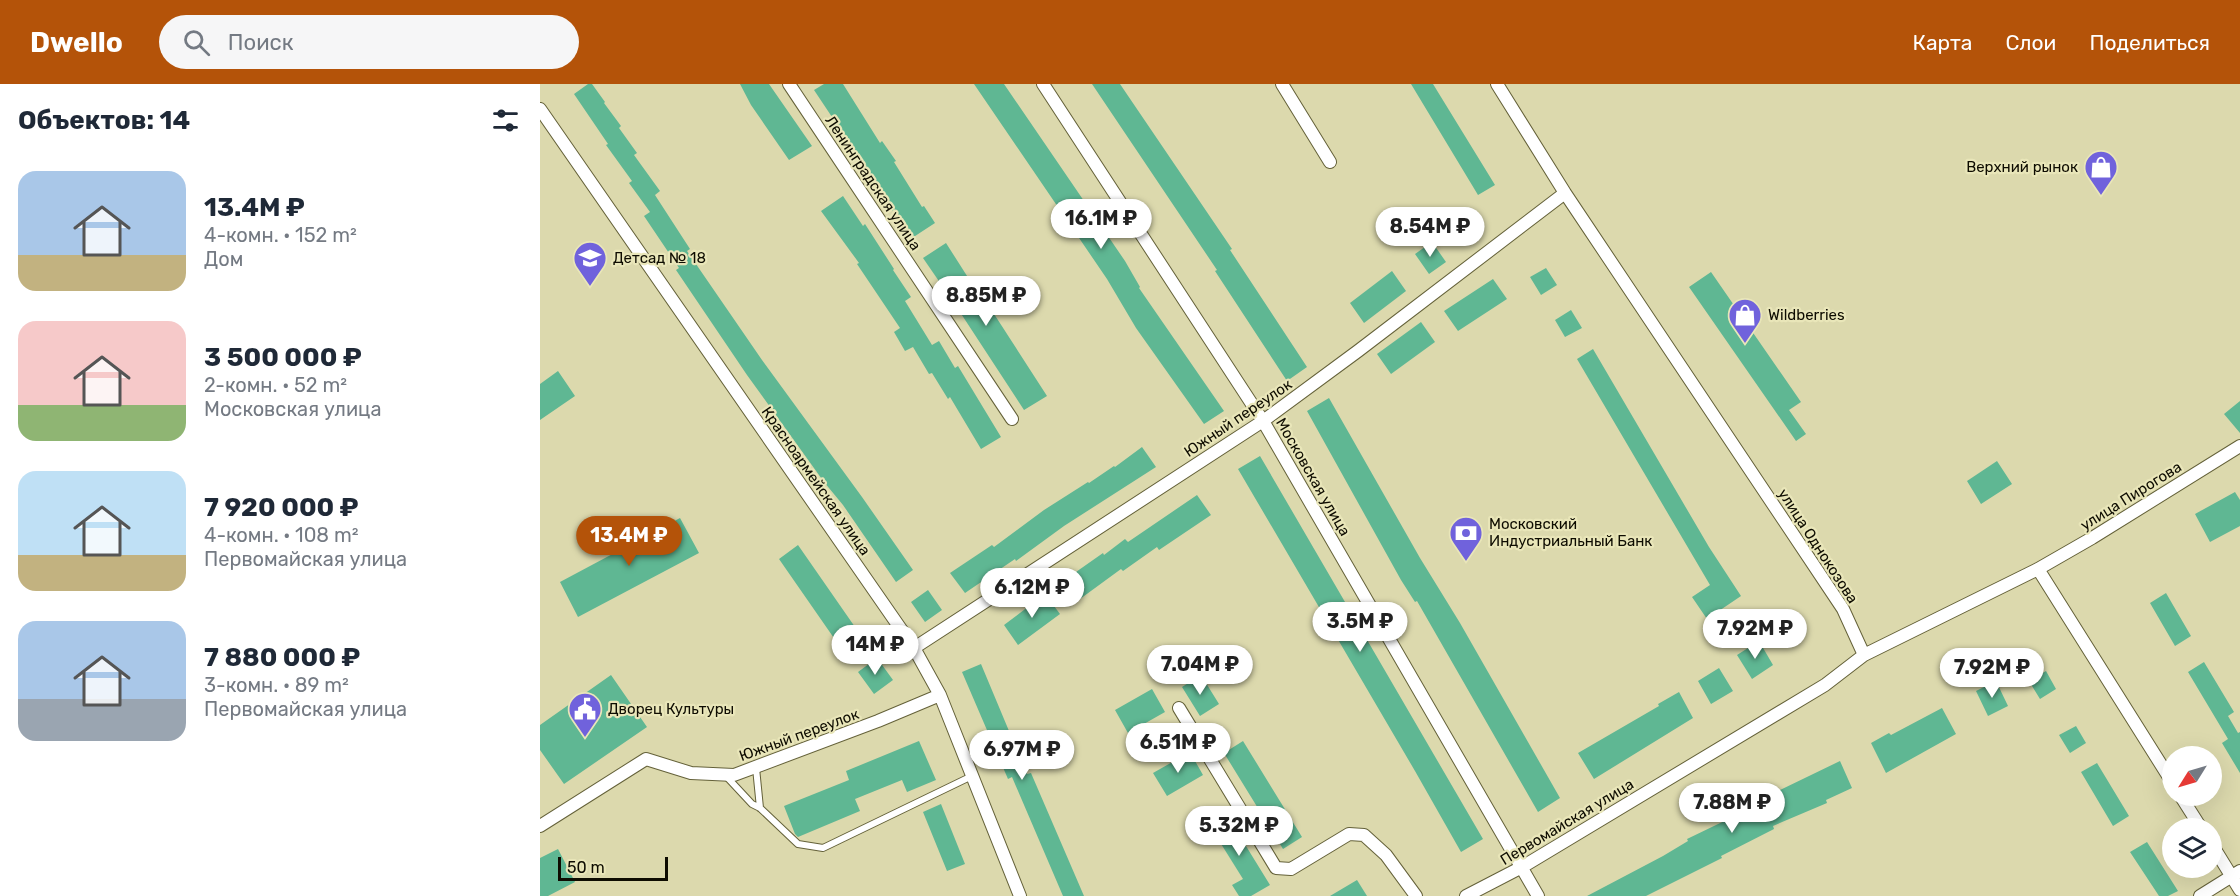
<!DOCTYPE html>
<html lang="ru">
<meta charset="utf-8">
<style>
body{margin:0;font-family:Rubik,sans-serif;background:#f6f6f7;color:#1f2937;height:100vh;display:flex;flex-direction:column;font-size:22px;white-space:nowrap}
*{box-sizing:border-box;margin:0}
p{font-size:20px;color:#747a83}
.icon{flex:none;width:33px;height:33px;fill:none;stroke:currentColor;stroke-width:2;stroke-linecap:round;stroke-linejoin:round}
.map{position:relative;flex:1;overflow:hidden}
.sheet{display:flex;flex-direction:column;background:#fff;width:540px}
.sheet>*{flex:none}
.needle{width:39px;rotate:233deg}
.tools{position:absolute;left:1622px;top:662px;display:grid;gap:12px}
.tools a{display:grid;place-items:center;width:60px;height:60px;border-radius:50%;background:#fff;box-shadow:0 6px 24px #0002;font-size:30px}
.scale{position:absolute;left:18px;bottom:15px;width:110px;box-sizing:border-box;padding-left:6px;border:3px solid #0e0c01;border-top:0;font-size:16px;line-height:21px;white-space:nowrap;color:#0e0c01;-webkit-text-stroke:4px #e9e6b9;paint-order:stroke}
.price{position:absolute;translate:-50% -51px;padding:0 14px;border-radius:21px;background:#fff;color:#222;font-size:20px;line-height:39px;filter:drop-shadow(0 2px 3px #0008)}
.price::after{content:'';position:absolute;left:50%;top:36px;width:18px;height:14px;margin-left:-9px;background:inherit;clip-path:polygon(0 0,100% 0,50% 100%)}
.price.current{background:#b45309;color:#fff}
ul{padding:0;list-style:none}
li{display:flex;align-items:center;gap:18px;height:150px;padding:0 18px}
li span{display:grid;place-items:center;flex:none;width:168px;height:120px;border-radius:18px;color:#555}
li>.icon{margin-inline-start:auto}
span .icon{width:72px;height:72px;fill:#fffc;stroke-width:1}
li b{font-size:26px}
h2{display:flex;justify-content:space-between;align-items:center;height:72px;padding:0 18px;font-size:26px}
header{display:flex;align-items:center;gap:36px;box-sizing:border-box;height:84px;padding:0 30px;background:#b45309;color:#fff}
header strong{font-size:28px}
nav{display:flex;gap:33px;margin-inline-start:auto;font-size:21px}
.search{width:420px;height:54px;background:#f6f6f7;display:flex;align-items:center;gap:15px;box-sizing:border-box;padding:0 21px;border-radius:33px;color:#747a83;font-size:22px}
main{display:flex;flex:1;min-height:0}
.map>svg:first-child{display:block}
</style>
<header>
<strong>Dwello</strong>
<div class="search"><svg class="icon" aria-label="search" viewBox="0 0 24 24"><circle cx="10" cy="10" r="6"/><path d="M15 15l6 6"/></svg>Поиск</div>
<nav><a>Карта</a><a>Слои</a><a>Поделиться</a></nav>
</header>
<main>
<section class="sheet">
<h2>Объектов: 14<svg class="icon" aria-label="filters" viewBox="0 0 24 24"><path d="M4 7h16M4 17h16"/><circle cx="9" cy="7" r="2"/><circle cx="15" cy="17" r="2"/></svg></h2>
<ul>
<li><span style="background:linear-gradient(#a9c7e8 70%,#c2b280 0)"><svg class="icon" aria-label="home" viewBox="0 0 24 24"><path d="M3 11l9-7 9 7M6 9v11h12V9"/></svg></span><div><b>13.4M ₽</b><p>4-комн. · 152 m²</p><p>Дом</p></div></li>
<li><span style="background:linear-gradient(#f6c9c9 70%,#8fb573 0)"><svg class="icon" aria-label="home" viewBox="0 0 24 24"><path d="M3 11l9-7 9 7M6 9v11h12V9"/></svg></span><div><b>3 500 000 ₽</b><p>2-комн. · 52 m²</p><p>Московская улица</p></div></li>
<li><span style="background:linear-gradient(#bfe0f5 70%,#c2b280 0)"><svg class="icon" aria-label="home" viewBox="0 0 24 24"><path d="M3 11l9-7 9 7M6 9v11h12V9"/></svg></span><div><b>7 920 000 ₽</b><p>4-комн. · 108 m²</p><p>Первомайская улица</p></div></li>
<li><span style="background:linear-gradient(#a9c7e8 65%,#9aa5b1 0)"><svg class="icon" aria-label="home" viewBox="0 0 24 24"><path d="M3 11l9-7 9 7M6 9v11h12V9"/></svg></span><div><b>7 880 000 ₽</b><p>3-комн. · 89 m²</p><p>Первомайская улица</p></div></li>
</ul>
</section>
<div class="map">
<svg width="1700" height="812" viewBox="0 0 1700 812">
<rect width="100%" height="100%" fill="#dcd9ad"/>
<path fill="#5fb793" d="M48,0H52L65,18L64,19L81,42L79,44L97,69L94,71L120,107L115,111L150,165L147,167L222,276L322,413L373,486L356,498L303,421L284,398L207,291L136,186L139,184L104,132L110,128L89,99L92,97L66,61L68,60L34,10Z
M200,0H229L272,62L249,76L211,21Z
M284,0H303L340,59L342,57L356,77L354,78L382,123L384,122L395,139L372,154L355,125L352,127L339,106L340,105L274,6Z
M434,0H464L585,177L600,203L599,204L684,327L664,340L596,244L567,195Z
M552,0H580L692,165L690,166L767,283L747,297L675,187L677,186Z
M871,0H893L955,101L938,111Z
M303,112L323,142L325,140L354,185L353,186L371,213L365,217L392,261L399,257L415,284L418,282L461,353L441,365L410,313L408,315L392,289L389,290L373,263L365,267L354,248L360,244L317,180L319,179L281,127Z
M892,158L906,178L889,190L875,170Z
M406,159L443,217L445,216L507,312L484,326L416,222L383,174Z
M1006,184L1017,201L1001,211L990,193Z
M852,187L866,207L824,239L810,219Z
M1171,188L1261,318L1249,326L1266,350L1256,357L1149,203Z
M953,195L967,215L918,247L904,227Z
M1031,226L1042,244L1025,253L1015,236Z
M881,238L895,258L851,290L837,270Z
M1053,265L1169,463L1201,512L1167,535L1152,513L1170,501L1037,275Z
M18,287L35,312L0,336V300Z
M789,314L880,474L920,539L1020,714L998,728L877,517L875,518L861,496L767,327Z
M1700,317V349L1684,330Z
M602,363L616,383L524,442L476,477L475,475L425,509L410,489L452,461L454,463L504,426L548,398L549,399L574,382L575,383Z
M720,372L943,755L921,768L875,687L698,385Z
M1457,377L1472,400L1441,420L1427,397Z
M1695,408L1700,416V442L1670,458L1655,430Z
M657,411L671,431L619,466L617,463L583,487L581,485L540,515L526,495L563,469L564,471L585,455L588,458Z
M140,434L159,469L38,533L20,498Z
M258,461L324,556L305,570L239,475Z
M388,506L402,526L385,538L371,518Z
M1626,509L1651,552L1635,562L1610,519Z
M505,510L520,530L478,561L464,541Z
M1219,557L1233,581L1212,595L1197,571Z
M337,574L353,596L334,610L318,588Z
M1664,578L1694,628L1688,632L1698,649L1700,648V689L1682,659L1688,655L1648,588Z
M441,580L487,690L491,689L544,812H523L472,693L468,695L422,588Z
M1179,584L1193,607L1171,620L1158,597Z
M1506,587L1516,605L1500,615L1489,597Z
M71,591L107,643L24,700L0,666V641Z
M661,591L679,620L660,632L642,603Z
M1456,597L1468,622L1448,632L1436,607Z
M612,605L625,628L588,649L575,626Z
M1139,608L1153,634L1054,695L1038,669L1119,622L1118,620Z
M1402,624L1416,650L1346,689L1331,659L1349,649L1351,651Z
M1536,642L1546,659L1530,669L1519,651Z
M379,657L396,696L367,708L362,696L315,715L320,727L258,753L255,750L244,722L309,696L306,687Z
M703,657L762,753L743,765L684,669Z
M650,668L663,691L627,712L613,689Z
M1300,677L1312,704L1286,716L1287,719L1233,742L1234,745L1181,772L1182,774L1106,812H1047L1123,772L1148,757L1147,755L1232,714L1230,711Z
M1557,679L1589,732L1573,742L1541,688Z
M401,720L425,780L407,787L383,728Z
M685,728L730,801L711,812H699L692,801L703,795L668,739Z
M1607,758L1638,807L1628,812H1619L1590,768Z
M18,765L35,798L8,812H0V774Z
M817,796L827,812H790Z"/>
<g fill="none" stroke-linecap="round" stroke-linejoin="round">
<defs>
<path id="lane" d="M216,684L220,724
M185,691L212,720L220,724L258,760L283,764L432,692"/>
<path id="street" d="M249,0L472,335
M503,0L723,337L998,812
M742,0L790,78
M957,0L1025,109L1303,525L1324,571L1498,485L1552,454L1700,362
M0,25L374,564L400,611L480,812
M1498,485L1632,698
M374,564L723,337L818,267L1025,109
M639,624L736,784L751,785L809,750L824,751L846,771L876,812
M1640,711L1661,744
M0,742L106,675L151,689L194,691L338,637L400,611
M1671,759L1700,806
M926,812L982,783L1285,601L1324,571
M1660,812L1700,787"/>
</defs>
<use href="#lane" stroke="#646139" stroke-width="8"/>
<use href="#street" stroke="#646139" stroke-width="14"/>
<use href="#lane" stroke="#fff" stroke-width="6"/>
<use href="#street" stroke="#fff" stroke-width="12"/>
</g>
<defs>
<symbol id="shop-pin" viewBox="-11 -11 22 30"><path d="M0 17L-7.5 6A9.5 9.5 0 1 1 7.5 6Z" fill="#7062dc" stroke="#e9e6b9"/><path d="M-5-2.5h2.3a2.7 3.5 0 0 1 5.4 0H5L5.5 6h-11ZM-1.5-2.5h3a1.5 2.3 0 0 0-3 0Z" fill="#fff"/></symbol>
<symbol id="school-pin" viewBox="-11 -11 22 30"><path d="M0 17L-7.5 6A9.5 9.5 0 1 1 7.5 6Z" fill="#7062dc" stroke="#e9e6b9"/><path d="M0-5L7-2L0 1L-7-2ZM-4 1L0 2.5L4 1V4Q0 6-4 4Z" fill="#fff"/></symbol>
<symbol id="bank-pin" viewBox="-11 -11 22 30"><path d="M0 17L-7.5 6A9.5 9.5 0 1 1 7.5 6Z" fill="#7062dc" stroke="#e9e6b9"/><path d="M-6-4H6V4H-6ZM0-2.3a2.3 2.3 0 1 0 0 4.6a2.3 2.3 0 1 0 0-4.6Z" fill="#fff"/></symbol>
<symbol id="civic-pin" viewBox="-11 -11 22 30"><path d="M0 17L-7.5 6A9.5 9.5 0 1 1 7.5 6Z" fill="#7062dc" stroke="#e9e6b9"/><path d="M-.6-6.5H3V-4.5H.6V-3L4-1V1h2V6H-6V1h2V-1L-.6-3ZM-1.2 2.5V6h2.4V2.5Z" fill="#fff"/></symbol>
</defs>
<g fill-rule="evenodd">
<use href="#shop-pin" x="1542" y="64" width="38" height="52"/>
<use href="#school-pin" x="31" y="155" width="38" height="52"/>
<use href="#shop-pin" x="1186" y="212" width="38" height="52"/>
<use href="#bank-pin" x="907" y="430" width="38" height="52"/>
<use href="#civic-pin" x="26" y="606" width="38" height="52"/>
</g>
<g text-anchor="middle" stroke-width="4.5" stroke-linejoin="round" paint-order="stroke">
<g font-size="15" fill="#0e0c01" stroke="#e9e6b9" text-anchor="start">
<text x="1538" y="88" text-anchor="end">Верхний рынок</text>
<text x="73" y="179">Детсад № 18</text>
<text x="1228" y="236">Wildberries</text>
<text x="949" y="445">Московский<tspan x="949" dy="17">Индустриальный Банк</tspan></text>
<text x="68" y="630">Дворец Культуры</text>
</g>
<g font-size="15" fill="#0e0c01" stroke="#e9e6b9">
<text transform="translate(333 99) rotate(56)" y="5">Ленинградская улица</text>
<text transform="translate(698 334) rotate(-34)" y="5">Южный переулок</text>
<text transform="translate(773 393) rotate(60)" y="5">Московская улица</text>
<text transform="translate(276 397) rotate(55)" y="5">Красноармейская улица</text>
<text transform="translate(1591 412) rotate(-32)" y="5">улица Пирогова</text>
<text transform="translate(1278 462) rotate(57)" y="5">улица Однокозова</text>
<text transform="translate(259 651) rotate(-20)" y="5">Южный переулок</text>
<text transform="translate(1027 738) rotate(-31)" y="5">Первомайская улица</text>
</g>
</g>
</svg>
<div class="tools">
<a><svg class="needle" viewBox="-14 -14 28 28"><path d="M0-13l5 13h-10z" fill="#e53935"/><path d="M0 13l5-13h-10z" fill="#747a83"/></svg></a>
<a><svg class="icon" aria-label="layers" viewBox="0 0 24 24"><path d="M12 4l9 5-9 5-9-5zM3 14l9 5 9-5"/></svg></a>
</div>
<div class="scale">50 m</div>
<b class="price" style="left:561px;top:166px">16.1M ₽</b>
<b class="price" style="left:890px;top:174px">8.54M ₽</b>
<b class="price" style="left:446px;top:243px">8.85M ₽</b>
<b class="price current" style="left:89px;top:483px">13.4M ₽</b>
<b class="price" style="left:492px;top:535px">6.12M ₽</b>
<b class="price" style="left:820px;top:569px">3.5M ₽</b>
<b class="price" style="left:1215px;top:576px">7.92M ₽</b>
<b class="price" style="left:335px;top:592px">14M ₽</b>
<b class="price" style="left:660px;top:612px">7.04M ₽</b>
<b class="price" style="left:1452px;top:615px">7.92M ₽</b>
<b class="price" style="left:638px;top:690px">6.51M ₽</b>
<b class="price" style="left:482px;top:697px">6.97M ₽</b>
<b class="price" style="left:1192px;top:750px">7.88M ₽</b>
<b class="price" style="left:699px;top:773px">5.32M ₽</b>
</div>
</main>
